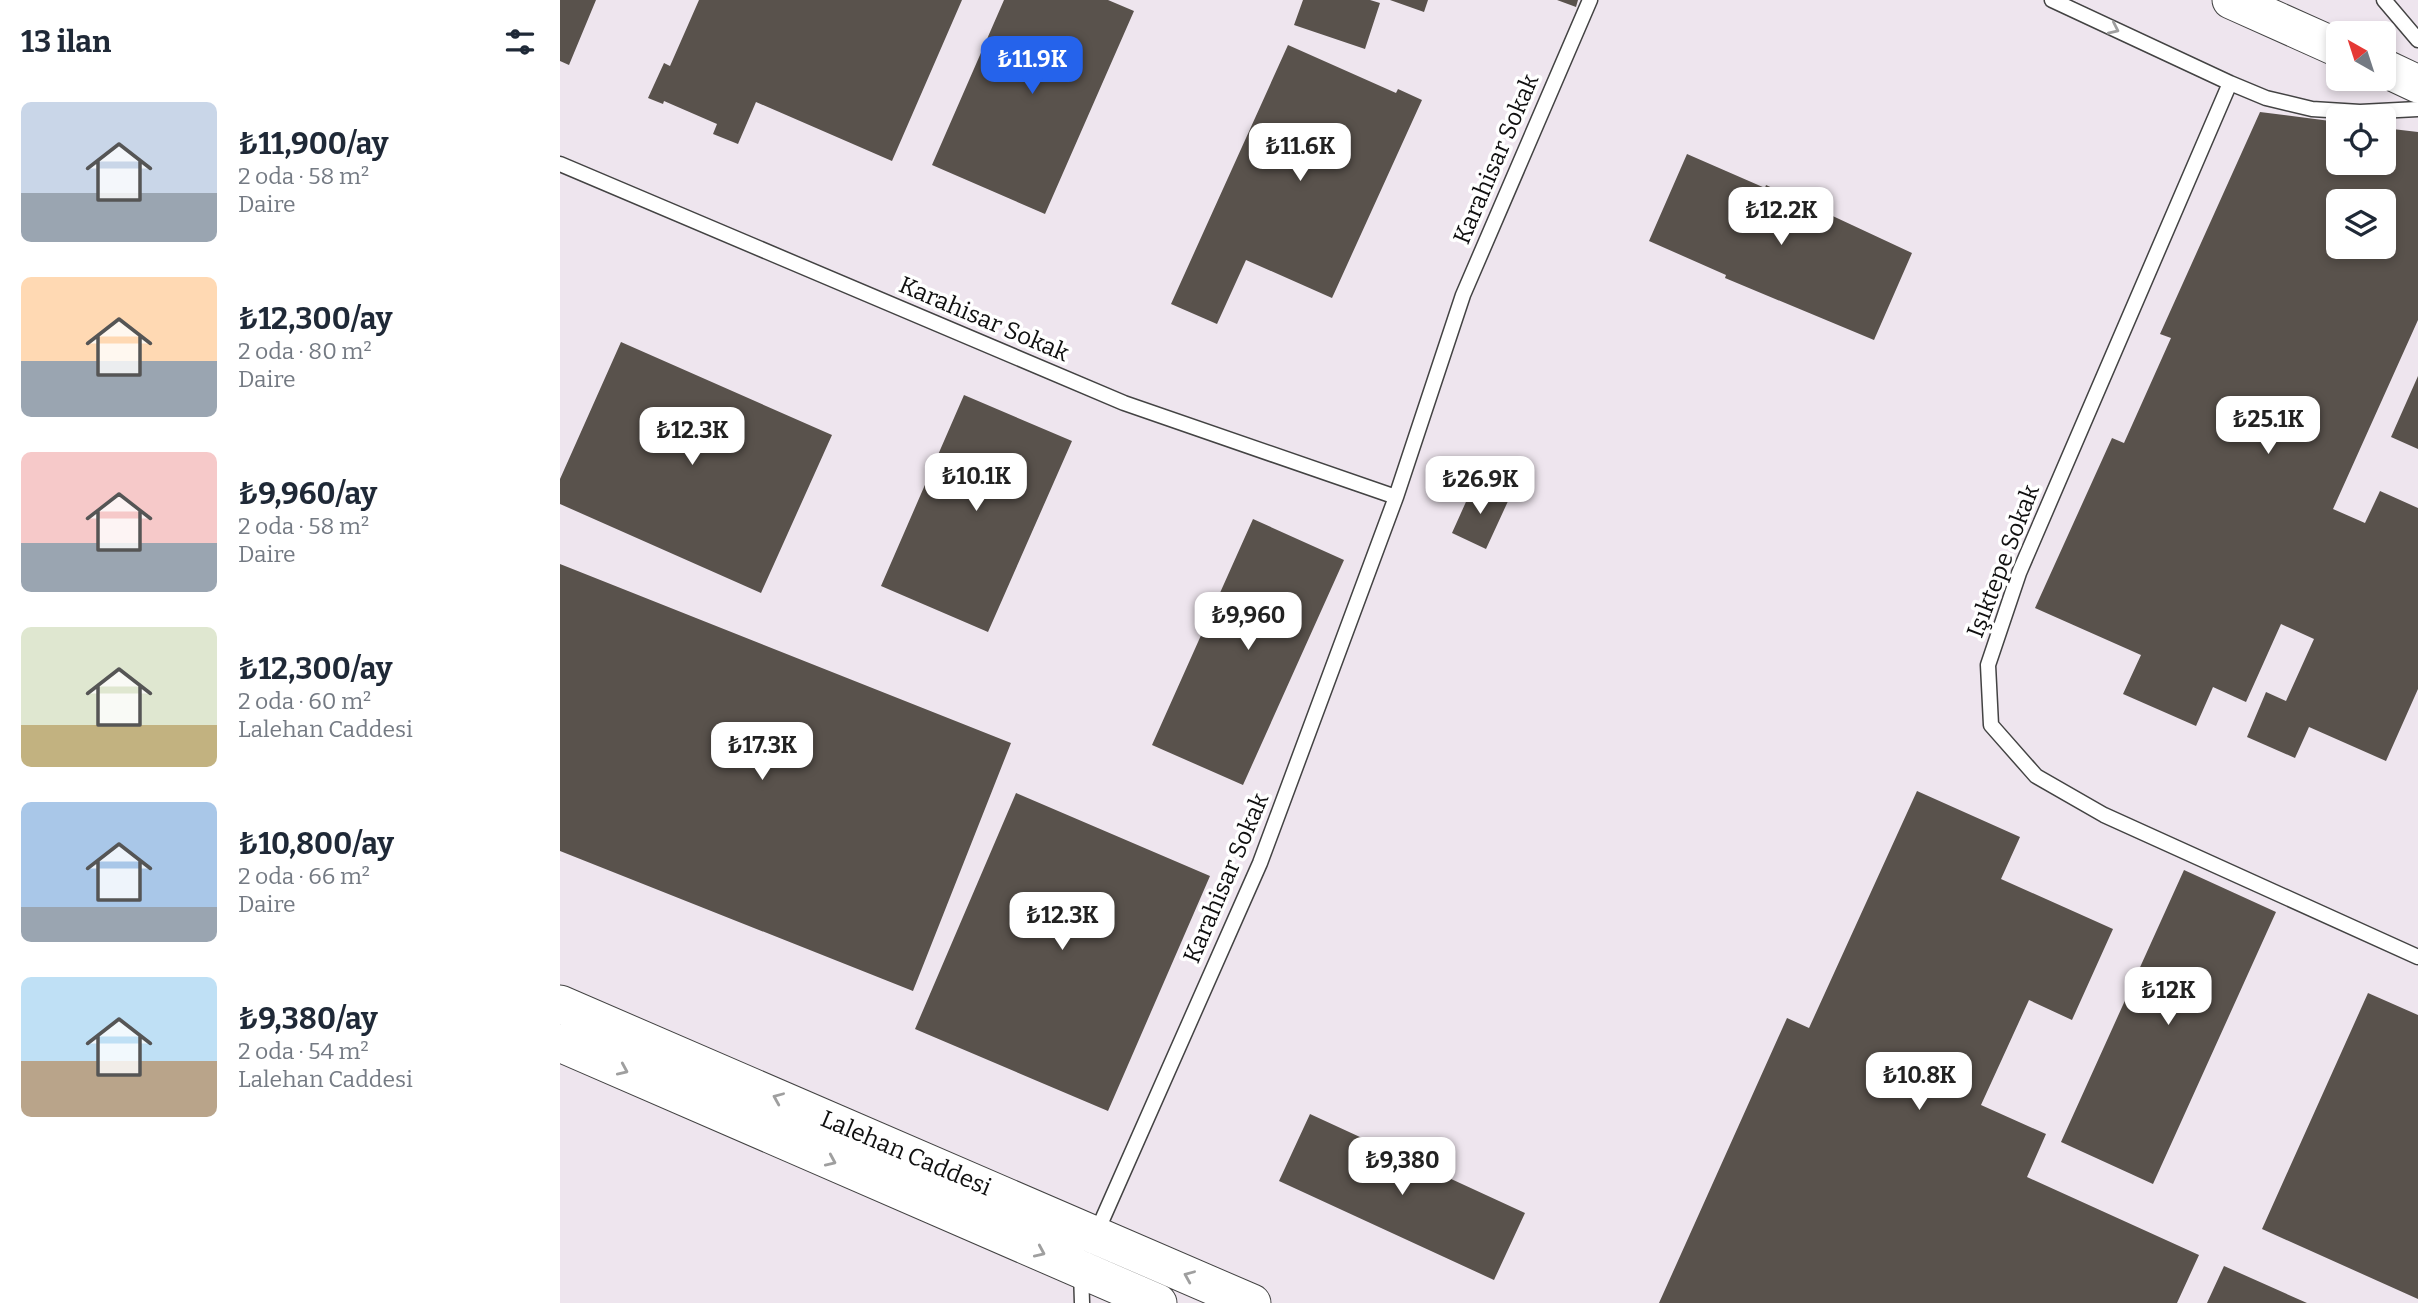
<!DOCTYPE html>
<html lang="tr">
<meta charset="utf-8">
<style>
body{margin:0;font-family:Bitter,serif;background:#f6f6f7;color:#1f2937;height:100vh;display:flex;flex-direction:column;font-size:26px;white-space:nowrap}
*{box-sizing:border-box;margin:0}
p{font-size:23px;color:#747a83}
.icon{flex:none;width:38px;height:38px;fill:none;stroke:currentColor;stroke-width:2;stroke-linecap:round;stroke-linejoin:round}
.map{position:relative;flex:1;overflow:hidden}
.details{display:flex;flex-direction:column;background:#fff;width:560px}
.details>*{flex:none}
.needle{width:46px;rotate:321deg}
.tools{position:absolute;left:1766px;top:21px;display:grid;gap:14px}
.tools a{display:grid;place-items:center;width:70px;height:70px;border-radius:10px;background:#fff;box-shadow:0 4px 10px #0003;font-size:35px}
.price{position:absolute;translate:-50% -60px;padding:0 16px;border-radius:14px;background:#fff;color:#222;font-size:23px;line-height:46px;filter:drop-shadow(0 2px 4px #0008)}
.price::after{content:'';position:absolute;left:50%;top:42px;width:21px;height:16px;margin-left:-10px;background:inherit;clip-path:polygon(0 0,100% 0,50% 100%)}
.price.active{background:#2563eb;color:#fff}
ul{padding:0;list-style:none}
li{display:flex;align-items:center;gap:21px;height:175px;padding:0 21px}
li span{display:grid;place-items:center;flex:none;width:196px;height:140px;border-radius:10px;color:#555}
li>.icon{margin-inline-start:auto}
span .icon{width:84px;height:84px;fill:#fffc;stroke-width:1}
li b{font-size:30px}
h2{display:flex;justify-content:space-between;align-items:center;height:84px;padding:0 21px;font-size:30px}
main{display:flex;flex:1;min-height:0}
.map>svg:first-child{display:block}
</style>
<main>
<section class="details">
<h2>13 ilan<svg class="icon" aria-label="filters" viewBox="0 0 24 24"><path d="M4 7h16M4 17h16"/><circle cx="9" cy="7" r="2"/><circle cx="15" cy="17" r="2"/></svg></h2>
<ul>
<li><span style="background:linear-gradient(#c9d6e8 65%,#9aa5b1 0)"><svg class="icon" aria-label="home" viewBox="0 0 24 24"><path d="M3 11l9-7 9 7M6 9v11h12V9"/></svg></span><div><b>₺11,900/ay</b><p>2 oda · 58 m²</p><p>Daire</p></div></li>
<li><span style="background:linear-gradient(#ffd9b3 60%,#9aa5b1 0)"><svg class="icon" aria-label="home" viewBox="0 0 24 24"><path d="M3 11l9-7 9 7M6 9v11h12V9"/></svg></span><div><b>₺12,300/ay</b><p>2 oda · 80 m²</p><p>Daire</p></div></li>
<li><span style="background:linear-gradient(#f6c9c9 65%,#9aa5b1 0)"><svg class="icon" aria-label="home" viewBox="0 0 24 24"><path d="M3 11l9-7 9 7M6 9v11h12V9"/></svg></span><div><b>₺9,960/ay</b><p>2 oda · 58 m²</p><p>Daire</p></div></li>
<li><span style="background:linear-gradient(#dfe7d0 70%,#c2b280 0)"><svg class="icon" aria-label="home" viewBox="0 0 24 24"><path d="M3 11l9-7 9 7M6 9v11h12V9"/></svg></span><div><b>₺12,300/ay</b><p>2 oda · 60 m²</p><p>Lalehan Caddesi</p></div></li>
<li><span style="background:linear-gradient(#a9c7e8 75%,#9aa5b1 0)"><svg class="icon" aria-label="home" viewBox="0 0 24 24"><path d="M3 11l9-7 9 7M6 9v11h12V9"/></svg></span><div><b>₺10,800/ay</b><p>2 oda · 66 m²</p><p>Daire</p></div></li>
<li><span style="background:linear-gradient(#bfe0f5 60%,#b9a48a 0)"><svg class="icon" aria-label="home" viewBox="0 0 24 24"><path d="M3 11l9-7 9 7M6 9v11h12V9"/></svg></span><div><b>₺9,380/ay</b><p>2 oda · 54 m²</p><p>Lalehan Caddesi</p></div></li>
</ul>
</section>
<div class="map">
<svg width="1858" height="1303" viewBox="0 0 1858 1303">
<rect width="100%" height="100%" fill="#fffef3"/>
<path fill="#eee5ee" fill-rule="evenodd" d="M0,0H1858V1303H0ZM1778,33H1824V79H1778ZM1778,117H1824V163H1778ZM1778,201H1824V247H1778Z"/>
<path fill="#59524c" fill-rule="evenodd" d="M0,0H36L9,65L0,61Z
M139,0H402L332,161L196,102L178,144L153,134L157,124L104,101L103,104L88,98L104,63L110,66Z
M444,0H548L574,11L485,214L372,165Z
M743,0H810L820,3L805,49L734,25Z
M830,0H868L864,12Z
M997,0H1018L1016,7Z
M728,45L836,93L838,89L862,100L772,298L686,260L657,324L611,304Z
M1700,112L1778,122V163H1824V128L1858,132V320L1773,509L1805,523L1820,491L1858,508V689L1826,761L1749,727L1735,758L1687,737L1706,692L1726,701L1754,639L1721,624L1686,702L1653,687L1636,726L1563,694L1581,655L1475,608L1552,438L1564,443L1611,338L1600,334ZM1778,201H1824V247H1778Z
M1127,154L1205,188L1206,185L1352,253L1314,340L1165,278L1166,275L1089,241Z
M61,342L272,435L201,593L0,504V479Z
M1858,376V449L1831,437Z
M404,395L512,441L428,632L321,586Z
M914,484L949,499L926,549L892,533Z
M693,519L784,560L683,785L592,745Z
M0,564L451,743L353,991L0,851Z
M1357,791L1460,837L1441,879L1553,929L1512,1020L1469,1000L1421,1105L1486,1134L1467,1177L1639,1255L1617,1303H1099L1227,1018L1249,1028Z
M456,793L650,876L548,1111L355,1029Z
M1624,870L1716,912L1593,1184L1501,1142Z
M1808,993L1858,1015V1299L1702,1229Z
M750,1114L965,1213L934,1280L719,1181Z
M1664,1266L1747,1303H1647Z"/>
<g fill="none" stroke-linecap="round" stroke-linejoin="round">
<defs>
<path id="service" d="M1492,0L1670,83L1706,98L1752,109L1800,112L1858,109
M1824,0L1858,40
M1670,83L1459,573L1428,665L1431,725L1476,776L1544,815L1858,957
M0,164L564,403L836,497
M535,1236L700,863L836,497L903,295L1030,0
M521,1271L522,1303"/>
<path id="tertiary" d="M1671,0L1778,48
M1824,68L1858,84
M0,1004L692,1303
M0,1043L598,1303"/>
</defs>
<use href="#service" stroke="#434343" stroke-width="17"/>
<use href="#tertiary" stroke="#434343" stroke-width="39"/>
<use href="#service" stroke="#fff" stroke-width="14"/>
<use href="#tertiary" stroke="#fff" stroke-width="37"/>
</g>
<defs><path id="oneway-chevron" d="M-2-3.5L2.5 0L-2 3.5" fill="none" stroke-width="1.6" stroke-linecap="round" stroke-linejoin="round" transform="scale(1.75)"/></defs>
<g stroke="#9f9f9f">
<use href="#oneway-chevron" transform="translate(1554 29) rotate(25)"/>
<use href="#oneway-chevron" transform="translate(63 1070) rotate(24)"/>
<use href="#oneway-chevron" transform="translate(218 1098) rotate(-157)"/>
<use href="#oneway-chevron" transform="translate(271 1161) rotate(24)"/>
<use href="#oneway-chevron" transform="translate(480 1252) rotate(24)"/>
<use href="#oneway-chevron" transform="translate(629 1276) rotate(-157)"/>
</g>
<g text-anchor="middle" stroke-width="7" stroke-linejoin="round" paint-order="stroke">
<g font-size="24" fill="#101010" stroke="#fff">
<text transform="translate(936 159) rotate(-67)" y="8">Karahisar Sokak</text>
<text transform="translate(424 319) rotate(23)" y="8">Karahisar Sokak</text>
<text transform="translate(1443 561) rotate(-69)" y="8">Işıktepe Sokak</text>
<text transform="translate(666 878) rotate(-67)" y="8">Karahisar Sokak</text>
<text transform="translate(346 1153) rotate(23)" y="8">Lalehan Caddesi</text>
</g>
</g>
</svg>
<div class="tools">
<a><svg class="needle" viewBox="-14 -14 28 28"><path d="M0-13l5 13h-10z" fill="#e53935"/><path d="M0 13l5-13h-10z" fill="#747a83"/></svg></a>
<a><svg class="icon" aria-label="locate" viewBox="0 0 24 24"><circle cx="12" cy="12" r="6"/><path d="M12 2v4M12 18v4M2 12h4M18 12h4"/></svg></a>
<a><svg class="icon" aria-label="layers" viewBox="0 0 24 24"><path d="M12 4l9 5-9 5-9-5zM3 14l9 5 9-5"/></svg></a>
</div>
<b class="price active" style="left:472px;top:96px">₺11.9K</b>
<b class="price" style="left:740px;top:183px">₺11.6K</b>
<b class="price" style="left:1221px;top:247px">₺12.2K</b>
<b class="price" style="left:1708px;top:456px">₺25.1K</b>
<b class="price" style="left:132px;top:467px">₺12.3K</b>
<b class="price" style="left:416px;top:513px">₺10.1K</b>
<b class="price" style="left:920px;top:516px">₺26.9K</b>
<b class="price" style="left:688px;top:652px">₺9,960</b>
<b class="price" style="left:202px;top:782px">₺17.3K</b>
<b class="price" style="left:502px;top:952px">₺12.3K</b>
<b class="price" style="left:1608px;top:1027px">₺12K</b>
<b class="price" style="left:1359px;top:1112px">₺10.8K</b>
<b class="price" style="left:842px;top:1197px">₺9,380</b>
</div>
</main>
